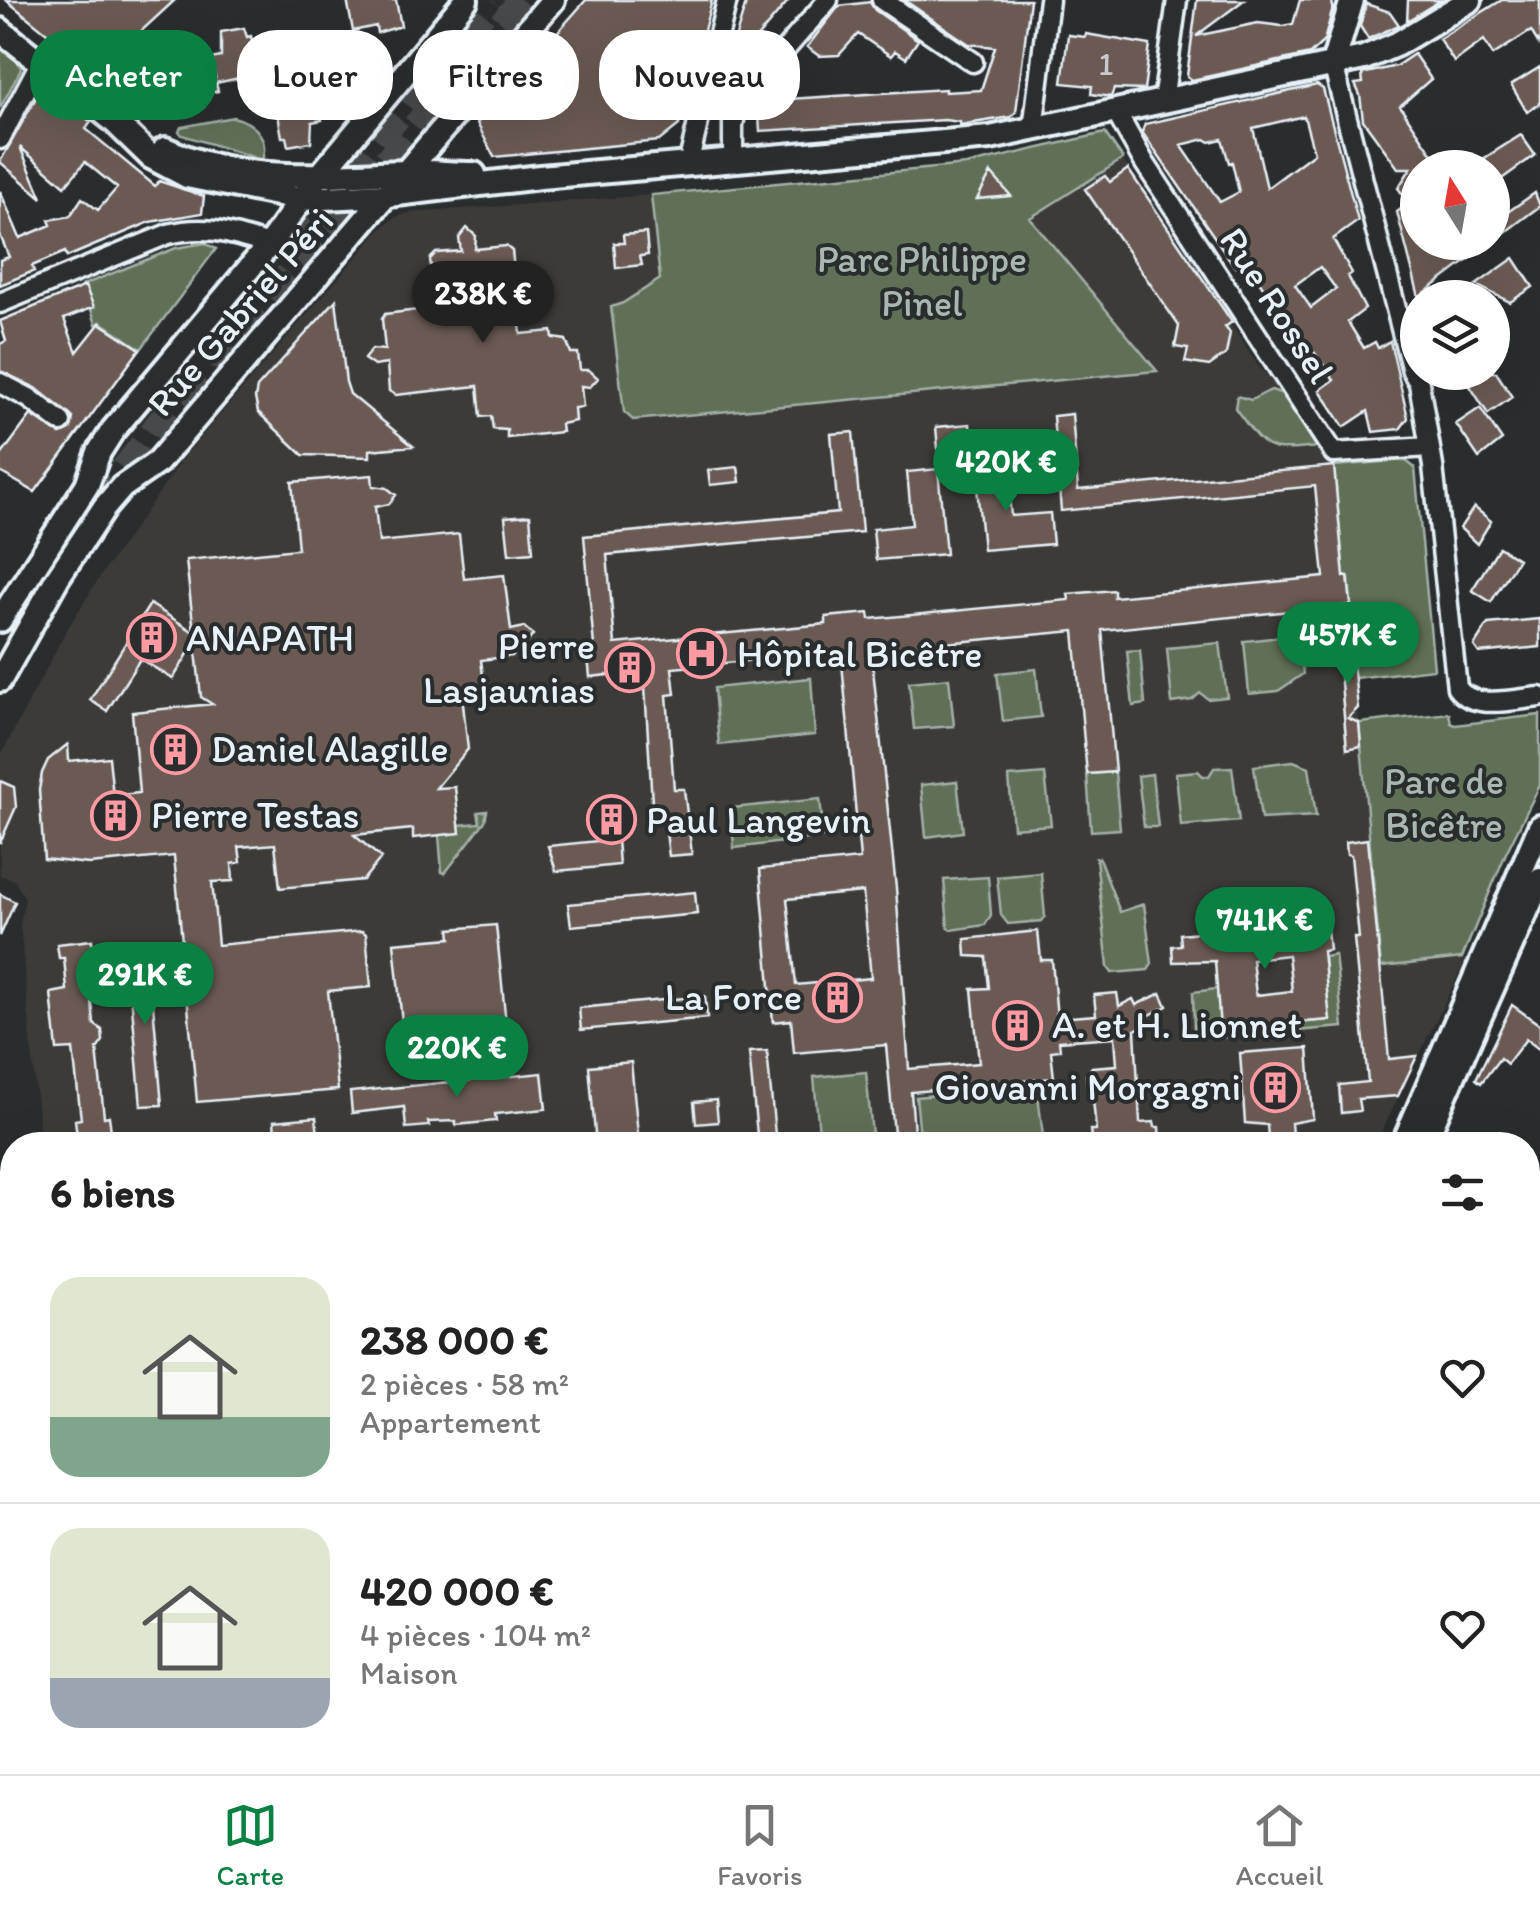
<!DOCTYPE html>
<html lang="fr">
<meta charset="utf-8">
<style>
body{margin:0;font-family:Itim,sans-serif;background:#f6f6f6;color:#222;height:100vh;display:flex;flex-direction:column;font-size:38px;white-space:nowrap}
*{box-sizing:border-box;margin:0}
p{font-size:32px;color:#767676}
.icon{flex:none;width:55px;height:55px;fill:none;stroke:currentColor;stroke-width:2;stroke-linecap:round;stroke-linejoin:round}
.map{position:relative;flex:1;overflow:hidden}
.details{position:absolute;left:0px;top:1132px;width:1540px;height:642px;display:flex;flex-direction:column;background:#fff;border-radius:40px 40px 0 0;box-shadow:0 10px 40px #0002}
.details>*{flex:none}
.top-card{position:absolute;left:30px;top:30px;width:1000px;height:90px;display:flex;gap:20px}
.needle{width:65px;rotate:349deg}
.fabs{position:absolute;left:1400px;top:150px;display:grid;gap:20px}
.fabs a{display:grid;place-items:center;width:110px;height:110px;border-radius:50%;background:#fff;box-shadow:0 10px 40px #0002;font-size:50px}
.price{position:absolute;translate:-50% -85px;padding:0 22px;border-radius:35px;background:#0b8043;color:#fff;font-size:32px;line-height:65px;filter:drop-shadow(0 2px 5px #0008)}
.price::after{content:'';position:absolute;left:50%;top:60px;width:30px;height:22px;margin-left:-15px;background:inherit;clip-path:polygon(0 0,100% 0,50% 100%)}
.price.current{background:#222;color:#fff}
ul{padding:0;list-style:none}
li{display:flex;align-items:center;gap:30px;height:250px;padding:0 50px}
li+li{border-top:2px solid #e0e0e0}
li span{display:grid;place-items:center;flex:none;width:280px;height:200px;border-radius:30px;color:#555}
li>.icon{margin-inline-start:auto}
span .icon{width:120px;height:120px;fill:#fffc;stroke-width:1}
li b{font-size:42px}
h2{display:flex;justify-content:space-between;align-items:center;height:120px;padding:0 50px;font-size:42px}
.chip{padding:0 35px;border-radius:40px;background:#fff;box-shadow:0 10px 40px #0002;font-size:35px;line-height:90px}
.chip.current{background:#0b8043;color:#fff}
.dock{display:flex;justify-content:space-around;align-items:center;height:140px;border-top:2px solid #e0e0e0;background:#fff;font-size:28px;color:#767676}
.dock a{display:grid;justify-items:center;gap:5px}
.dock .current{color:#0b8043}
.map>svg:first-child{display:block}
</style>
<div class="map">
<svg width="1540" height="1774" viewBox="0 0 1540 1774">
<rect width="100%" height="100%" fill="#2a2d2e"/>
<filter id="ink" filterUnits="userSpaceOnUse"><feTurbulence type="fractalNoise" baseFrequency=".01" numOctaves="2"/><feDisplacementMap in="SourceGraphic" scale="20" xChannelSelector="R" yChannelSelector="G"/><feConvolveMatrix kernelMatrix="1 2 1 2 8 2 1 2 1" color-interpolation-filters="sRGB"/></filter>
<g filter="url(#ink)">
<path fill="#3d3a39" d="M1105,133L1259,367L1284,394L1322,454L1334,466L1344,576H1348L1351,605L1347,606L1381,967L1462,958L1463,965L1375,1145H41L20,925L25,898L14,880L0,875V757L66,631L101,575L187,453L381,229L394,218L408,213L651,195L966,165Z"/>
<path fill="#5f6f57" stroke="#a4b0a8" stroke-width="2.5" d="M0,48L19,63L21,69L0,108Z
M233,117C254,122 270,138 262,160L182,135L179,131L181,127Z
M1105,133L1123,159L1030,218L1157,371L633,420L624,412L611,307L623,303L660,279L651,195L966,165Z
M205,243L216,249L141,349L101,322L96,324L83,285L176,248Z
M1271,390L1284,394L1319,447C1264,452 1268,453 1235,408L1237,396L1251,400Z
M1405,460L1415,468L1434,669L1354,678L1347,605L1351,604L1349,577H1344L1334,466Z
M1299,635L1303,674L1278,691L1249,694L1244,641Z
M1220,643L1227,697L1208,699L1200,693L1192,700L1172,703L1167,648Z
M1140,650L1145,704L1133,706L1127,651Z
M1036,669L1041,717L1003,721L997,673Z
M811,678L815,735L719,745L714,688Z
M949,678L954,726L914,729L909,682Z
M1449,713L1451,723L1455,725L1540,715V785L1506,853L1462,958L1381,967L1359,723Z
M1293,761L1309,767L1316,816L1261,819L1254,766Z
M1232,767L1239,821L1181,826L1176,773L1198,771L1203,776H1209L1214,768Z
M1115,772L1120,829L1091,831L1087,774Z
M1045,774L1051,825L1013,828L1009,777Z
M1152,774L1158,827H1144L1138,776Z
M957,781L963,832L926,837L921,785Z
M820,799L824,837L734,848L731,808Z
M487,811L485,821L445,873L442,872L439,835L459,833V825L480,823L478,812Z
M1096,858H1099L1120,912L1144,904L1152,964L1148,970L1112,973L1108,967Z
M1041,873L1045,917L1042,921L1008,924L1001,915L997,877Z
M988,877L991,915L985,925L951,930L948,927L944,880Z
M1335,955L1343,1027L1217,1038L1194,1032L1193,992L1217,989L1221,1030L1328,1020L1324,957Z
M866,1072L873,1145H820L814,1077Z
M1037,1086L1044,1145H921L916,1097Z
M1528,1342L1540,1354V1575L1528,1554Z
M635,1763V1762L775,1763L728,1770L727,1774H635Z"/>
<path fill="#6a5a52" stroke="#e8f1f8" stroke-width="2.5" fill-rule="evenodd" d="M6,0H175L112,58L131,74L153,70L158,73L193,65L215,77L211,59L221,57V32L244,28L247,37L251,36L254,50L258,49V74L216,83L218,91L208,93L209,97L151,104L152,108L142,110Z
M347,0H396L401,26L377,33L376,26L353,31Z
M586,0H712L679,125L659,141L494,157L477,123Z
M747,0H789L742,55L732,49Z
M904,0H1030L1016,112L1011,117L960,125V122L945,120L760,131L758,101L945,89V92L981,90L995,47L969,44Z
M1197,0H1244L1196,36L1258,23L1282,26L1293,24L1300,0H1332L1333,8L1324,41L1310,54L1192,80L1187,76Z
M1408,0H1441L1407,21Z
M1502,0H1540V46L1531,31L1493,55L1484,40L1454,62L1439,39Z
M870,2L875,10L918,40L906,58L895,51L891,56L858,34L839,55L819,56L807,47L839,6Z
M1366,4L1390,12L1399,25L1368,39L1360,26Z
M1086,34L1150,45L1144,90L1114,89L1111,97L1091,94L1092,86L1062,83L1068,35L1085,37Z
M348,47L357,70L361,69V94L319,102L322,120L312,122L311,142L288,146L286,137H282L277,109H281L279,99L317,92L315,78L324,76V52Z
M1414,54L1431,79L1400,106L1436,159L1426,168H1418V242H1492L1419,297L1397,212L1409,203L1398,188L1411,168H1398L1363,120L1360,95L1355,84L1363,83L1362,74L1396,66Z
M1540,67V104L1527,112L1511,85Z
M1317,85L1323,89L1358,221L1333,239L1352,273L1348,276L1365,309L1348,322L1364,348L1375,342L1378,348L1390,341L1408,418L1400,429L1373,432L1368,411L1344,427L1320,390L1334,380L1315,353L1310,357L1245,260L1235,267L1142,132L1145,124ZM1304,116L1314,153L1267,188L1253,128ZM1205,139L1210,142L1222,139L1229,163L1232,162L1239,192L1220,202L1181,145ZM1320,267L1336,289L1311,308L1295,285Z
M48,87L91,122L86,129L155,186L159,181L204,196L202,213L150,222L67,257L65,252L32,266L34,271L0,285V260L9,257L0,235V191L20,238L51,225L49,220L70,216L82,198L98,210L117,188L85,162L65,186L20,147L42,198L0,162L41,89Z
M1521,135L1535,155L1492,186V168L1483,159Z
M1128,169L1232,322L1225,327L1230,333L1226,354L1209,366L1185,362L1188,349L1175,347L1179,326L1085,189L1105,176L1110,182Z
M991,173L1011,196L977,199Z
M1535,193L1540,206L1492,242V223Z
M467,228L476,236L475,249L506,246L512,251L521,334L552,331L553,338L566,340L571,353H578L580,370H589L598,378L590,387L581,386L583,407L574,408L575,421L561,424L562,432L507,438V430L493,429L491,416L481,417L478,386L396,395L389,391L387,364L374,366L364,359L372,349L385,350L382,319L385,314L435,308L430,259L436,253L461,251L459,238Z
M646,233L648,255L640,256L642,265L616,268L614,243H624L623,235Z
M1514,258L1533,287L1510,302L1476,285Z
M85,286L94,307L64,319L77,352L100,323L140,349L35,492L0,472V457L31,415L60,434L70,430L73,418L36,388L0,371V344L6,341L0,321Z
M336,300L346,382L350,394L413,446L370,450V457L303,455L258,412L255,398L257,388Z
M1461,372H1496L1512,397L1488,414Z
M1480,408L1502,440L1479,458L1456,424Z
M1072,414L1078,490L1334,466L1344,577L1348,576L1351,605L1102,630L1115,772L1087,774L1074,631L871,650L896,888L909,1069L979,1063L972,989L989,988L986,957L966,956L965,939L1038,931L1041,960H1052L1057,1018L1096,1015L1094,995L1117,993L1119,1006L1133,999L1136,1005L1161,993L1167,1006L1142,1019L1145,1025L1135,1030L1140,1123L1154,1122L1155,1127H1159L1160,1145H1092L1090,1130H1096L1093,1099L1088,1095L1086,1075L1092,1067L1117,1065L1115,1037L1059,1041L1060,1050L1051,1051L1054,1078L911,1092L915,1145H895L886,1045L794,1053L791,1020L773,1022L760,869L860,859L841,652L672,668L675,694L667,695L674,789H684L692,854L669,856L664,816H659L658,803H652L644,671L590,677L587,647L594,646L584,536L838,513L831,434L853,432L862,532L607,555L615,644L826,624V617L869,613L870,619L1069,600L1068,594L1114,590V597L1324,577L1315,486L1061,511L1053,416ZM863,892L871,978L796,985L787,899Z
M970,424L972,446L938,449L936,427Z
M1006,463L1011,516L1050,513L1053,544L983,550L975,466Z
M738,467L740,482L710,485L708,470Z
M938,469L946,554L876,560L873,529L912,525L907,472Z
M372,475L373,486L387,488L396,495L389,504L375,507L379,542L459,534L464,579L504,575L511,630L524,627L533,635L526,644L512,647L513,656L481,660L485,692L462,695L468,749L436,788L455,787L460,833L413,838V829L354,835L381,858L363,880L280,888L275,844L239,847L241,862L232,864L233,881L212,882L218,945L362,931L366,934L371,987L328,991L338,1090L197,1102L174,856L89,864L44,859L39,790L42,773L48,760L68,744L69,761L109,757L113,796L139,793L132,712L212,704L201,697L195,642L173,679L140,659L107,711L90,700L150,604L194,632L186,560L298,549L292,482Z
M1474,507L1491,521L1477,544L1460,528Z
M530,515L533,552L509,554L505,517Z
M1499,547L1518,559L1491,602L1472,590Z
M1540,619V647L1479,653L1474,646L1488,624Z
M1349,626L1358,708L1348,718L1359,723L1361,746L1347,749L1336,628Z
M0,781L14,787L16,807L0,843Z
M617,839L619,865L590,868L556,871L548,846Z
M1368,839L1389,1059L1417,1056L1398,1096L1358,1099L1360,1111L1341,1113L1339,1085L1368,1082L1354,938H1359L1351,855L1347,854L1346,842Z
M695,892L697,914L571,926L568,904Z
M0,894L15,902L0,936Z
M1326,920L1329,950L1323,951L1330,1020L1220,1029L1215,961L1173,962L1172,946L1181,945L1180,934ZM1288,955L1292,991L1256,995L1252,959Z
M496,925L506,1024L461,1028L462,1041L436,1043L434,1030L403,1033L394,943L451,938L450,929Z
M92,940L94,955L88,956L94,1024L102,1030L103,1041L97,1049L104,1117L109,1116L111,1131L104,1132L105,1145H85L84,1134L77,1135L75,1120L81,1119L73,1049L57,1050L51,993L67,990L64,958H59L57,944Z
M148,948L162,1105L141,1106L127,950Z
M705,996L707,1018L581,1030L579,1008Z
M1512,1005L1540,1025V1050L1526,1039L1507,1064L1500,1058L1481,1083L1476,1079Z
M1308,1048L1313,1119L1291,1123L1292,1135L1268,1137L1267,1125L1245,1123L1240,1053Z
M767,1051L776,1145H758L749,1052Z
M631,1062L639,1145H596L589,1066Z
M542,1073L546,1109L495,1114L496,1121L456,1125V1121L428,1122L429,1126L406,1128L404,1107L352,1113L350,1092Z
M716,1100L718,1122L696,1124L694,1102Z
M316,1117L319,1145H276L274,1121Z"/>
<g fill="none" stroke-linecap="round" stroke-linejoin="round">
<path stroke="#464a4c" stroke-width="30" stroke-dasharray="30 15" stroke-linecap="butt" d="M291,243L492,0
M98,506L175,405L325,236L524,0"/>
<defs>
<path id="street" d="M882,0L973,62
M1333,64L1412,371L1419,383L1433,466L1457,688C1474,711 1515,699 1540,697
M1163,102L1177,0
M1116,112L1144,162L1334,453L1429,447
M1033,129L1049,0
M0,139L41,61
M733,160V124L738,104L828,0
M688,165L727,0
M0,303L168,234C208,224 232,234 269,245
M0,383L29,398L61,422
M0,1280L12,1292
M1528,1329L1540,1340
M128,1762L150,1774
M421,1762L425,1774
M1036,1762V1773
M1509,1762L1511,1774
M0,1768L12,1705
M983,1768L985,1762"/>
<path id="secondary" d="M0,30L114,121L151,157L187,176L302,199L388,195L540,177L990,138L1364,58L1397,44L1470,0
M1333,64L1352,0
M165,149C242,184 322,175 404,172C427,171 451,174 474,174
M0,620L87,485L99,452L113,430L269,245L311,186L466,0
M0,680L58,577L104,508L122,487L158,462L553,0
M1403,1145L1540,827
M1423,1145L1540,880
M1528,1585L1540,1605
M459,1774L473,1762"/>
</defs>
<use href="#street" stroke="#e8f1f8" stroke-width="25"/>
<use href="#secondary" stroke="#e8f1f8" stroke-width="30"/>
<use href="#street" stroke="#2a2d2e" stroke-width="18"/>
<use href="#secondary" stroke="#2a2d2e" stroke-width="22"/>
</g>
</g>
<defs>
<symbol id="building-ring" viewBox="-11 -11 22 22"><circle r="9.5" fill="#2a2d2e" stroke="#ff9aa2" stroke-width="1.5"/><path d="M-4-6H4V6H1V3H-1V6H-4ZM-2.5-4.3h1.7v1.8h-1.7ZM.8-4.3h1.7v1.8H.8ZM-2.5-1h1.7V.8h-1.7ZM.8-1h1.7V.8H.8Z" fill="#ff9aa2"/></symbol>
<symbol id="hospital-ring" viewBox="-11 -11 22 22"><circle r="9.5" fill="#2a2d2e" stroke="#ff9aa2" stroke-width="1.5"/><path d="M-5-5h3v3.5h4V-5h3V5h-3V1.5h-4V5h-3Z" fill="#ff9aa2"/></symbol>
</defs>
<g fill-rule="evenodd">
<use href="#building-ring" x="124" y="610" width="55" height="55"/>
<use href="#hospital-ring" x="674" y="626" width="55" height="55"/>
<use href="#building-ring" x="602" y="640" width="55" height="55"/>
<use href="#building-ring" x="148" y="722" width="55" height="55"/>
<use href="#building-ring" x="88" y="788" width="55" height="55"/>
<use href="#building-ring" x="584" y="792" width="55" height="55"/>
<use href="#building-ring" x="810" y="970" width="55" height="55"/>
<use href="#building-ring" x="990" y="998" width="55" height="55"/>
<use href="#building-ring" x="1248" y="1060" width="55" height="55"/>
</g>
<g text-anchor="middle" stroke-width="8" stroke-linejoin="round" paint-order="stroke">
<g font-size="32" fill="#c8cbce">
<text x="1106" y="75">1</text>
</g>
<g font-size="38" fill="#aab6b0" stroke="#2a2d2e">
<text x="922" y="272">Parc Philippe<tspan x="922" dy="44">Pinel</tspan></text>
<text x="1444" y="794">Parc de<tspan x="1444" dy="44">Bicêtre</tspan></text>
</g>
<g font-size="38" fill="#e8f1f8" stroke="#2a2d2e">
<text transform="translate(1277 305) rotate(57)" y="13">Rue Rossel</text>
<text transform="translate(240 312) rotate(-49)" y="13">Rue Gabriel Péri</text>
</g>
<g font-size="38" fill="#e8f1f8" stroke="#2a2d2e" text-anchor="start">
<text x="186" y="651">ANAPATH</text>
<text x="595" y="659" text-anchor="end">Pierre<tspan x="595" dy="44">Lasjaunias</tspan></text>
<text x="737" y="667">Hôpital Bicêtre</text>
<text x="211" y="762">Daniel Alagille</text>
<text x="151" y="828">Pierre Testas</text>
<text x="646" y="833">Paul Langevin</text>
<text x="802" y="1010" text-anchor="end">La Force</text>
<text x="1052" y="1038">A. et H. Lionnet</text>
<text x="1241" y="1100" text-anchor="end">Giovanni Morgagni</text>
</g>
</g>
</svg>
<div class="fabs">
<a><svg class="needle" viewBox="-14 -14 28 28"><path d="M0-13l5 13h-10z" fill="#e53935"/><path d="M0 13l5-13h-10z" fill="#767676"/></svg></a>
<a><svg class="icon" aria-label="layers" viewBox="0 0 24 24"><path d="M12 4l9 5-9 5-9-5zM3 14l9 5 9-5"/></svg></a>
</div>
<b class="price current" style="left:483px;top:346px">238K €</b>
<b class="price" style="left:1006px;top:514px">420K €</b>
<b class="price" style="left:1348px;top:687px">457K €</b>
<b class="price" style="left:1265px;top:972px">741K €</b>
<b class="price" style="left:145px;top:1027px">291K €</b>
<b class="price" style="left:457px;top:1100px">220K €</b>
<div class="top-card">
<a class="chip current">Acheter</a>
<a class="chip">Louer</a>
<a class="chip">Filtres</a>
<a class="chip">Nouveau</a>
</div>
<section class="details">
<h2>6 biens<svg class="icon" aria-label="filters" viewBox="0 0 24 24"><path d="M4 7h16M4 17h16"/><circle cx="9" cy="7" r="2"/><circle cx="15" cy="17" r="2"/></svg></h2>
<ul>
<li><span style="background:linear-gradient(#dfe7d0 70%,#7fa58c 0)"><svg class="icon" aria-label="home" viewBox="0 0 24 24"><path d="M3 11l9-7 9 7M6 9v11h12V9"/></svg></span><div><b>238 000 €</b><p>2 pièces · 58 m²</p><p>Appartement</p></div><svg class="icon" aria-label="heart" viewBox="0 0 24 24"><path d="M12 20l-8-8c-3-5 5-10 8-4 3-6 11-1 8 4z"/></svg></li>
<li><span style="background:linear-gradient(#dfe7d0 75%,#9aa5b1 0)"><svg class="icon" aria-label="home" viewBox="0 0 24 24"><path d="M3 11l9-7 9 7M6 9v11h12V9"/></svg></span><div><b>420 000 €</b><p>4 pièces · 104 m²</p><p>Maison</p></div><svg class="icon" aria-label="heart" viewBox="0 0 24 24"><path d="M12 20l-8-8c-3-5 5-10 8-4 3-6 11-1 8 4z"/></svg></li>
</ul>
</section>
</div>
<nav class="dock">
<a class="current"><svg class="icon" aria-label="map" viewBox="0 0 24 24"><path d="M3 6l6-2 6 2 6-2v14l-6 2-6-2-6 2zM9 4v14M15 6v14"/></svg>Carte</a>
<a><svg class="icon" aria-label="saved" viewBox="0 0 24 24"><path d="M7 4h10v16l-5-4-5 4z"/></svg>Favoris</a>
<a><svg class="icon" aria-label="home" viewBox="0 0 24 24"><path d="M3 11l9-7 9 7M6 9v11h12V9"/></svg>Accueil</a>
</nav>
